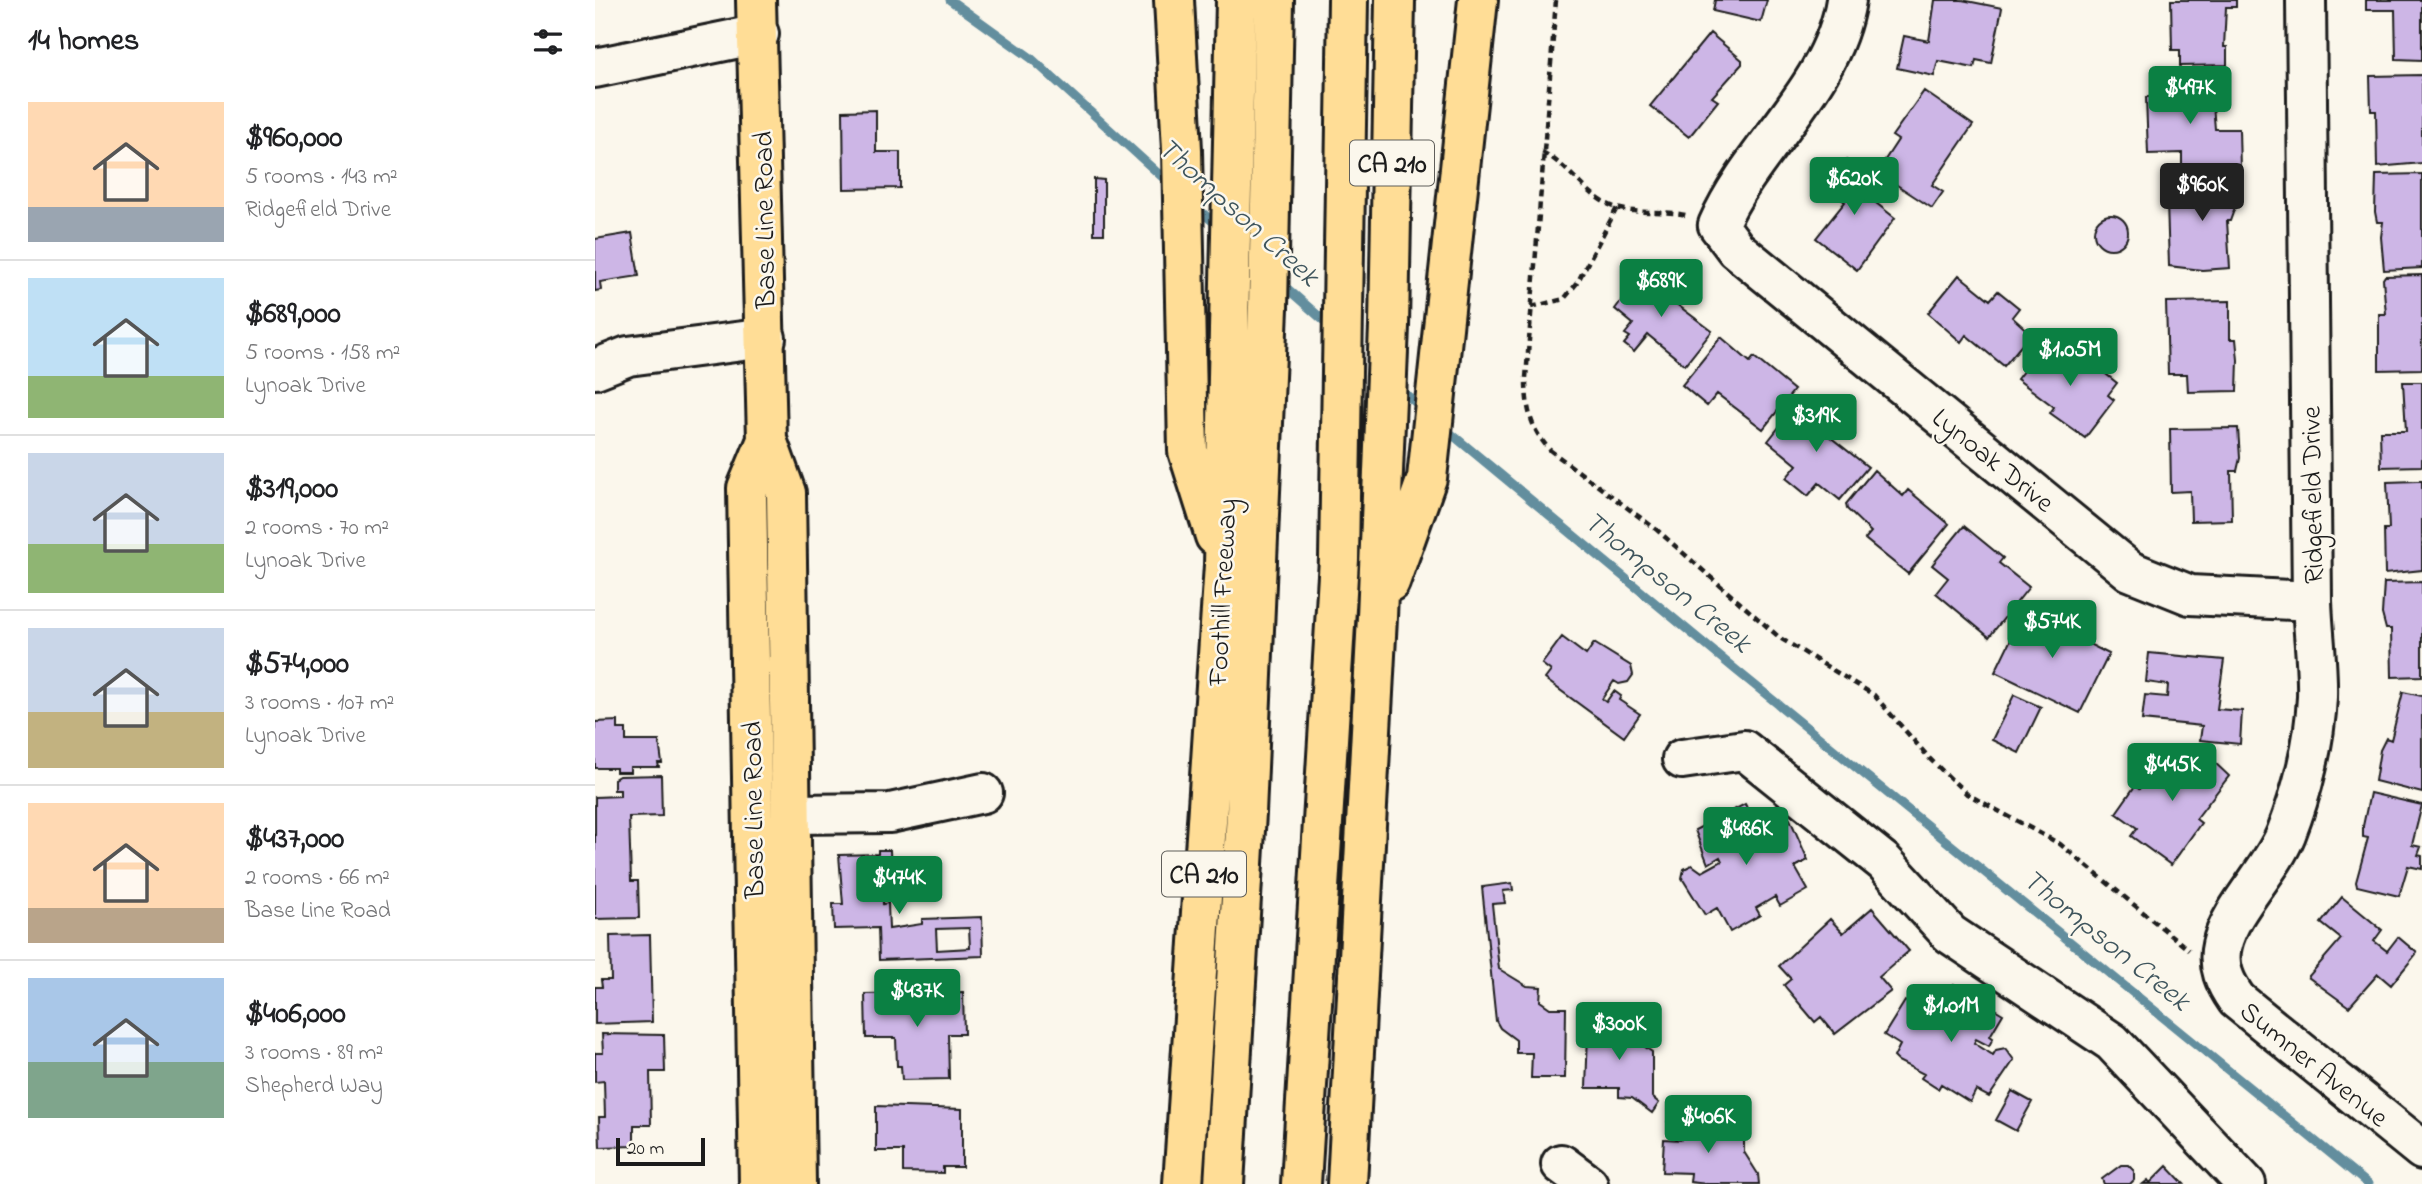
<!DOCTYPE html>
<meta charset="utf-8">
<style>
body{margin:0;font-family:"Indie Flower",sans-serif;background:#f6f6f6;color:#202124;height:100vh;display:flex;flex-direction:column;font-size:26px;white-space:nowrap}
*{box-sizing:border-box;margin:0}
p{font-size:23px;color:#757577}
.icon{flex:none;width:38px;height:38px;fill:none;stroke:currentColor;stroke-width:2;stroke-linecap:round;stroke-linejoin:round}
.map{position:relative;flex:1;overflow:hidden}
.details{display:flex;flex-direction:column;background:#fff;width:595px}
.details>*{flex:none}
.scale{position:absolute;left:21px;bottom:18px;width:89px;box-sizing:border-box;padding-left:7px;border:4px solid #1c1c1c;border-top:0;font-size:19px;line-height:24px;white-space:nowrap;color:#1c1c1c;-webkit-text-stroke:5px #fbf7ec;paint-order:stroke}
.price{position:absolute;translate:-50% -60px;padding:0 16px;border-radius:7px;background:#0b8043;color:#fff;font-size:23px;line-height:46px;filter:drop-shadow(0 2px 4px #0008)}
.price::after{content:'';position:absolute;left:50%;top:42px;width:21px;height:16px;margin-left:-10px;background:inherit;clip-path:polygon(0 0,100% 0,50% 100%)}
.price.on{background:#222;color:#fff}
ul{padding:0;list-style:none}
li{display:flex;align-items:center;gap:21px;height:175px;padding:0 28px}
li+li{border-top:2px solid #e0e0e0}
li span{display:grid;place-items:center;flex:none;width:196px;height:140px;border-radius:0px;color:#555}
li>.icon{margin-inline-start:auto}
span .icon{width:84px;height:84px;fill:#fffc;stroke-width:1}
li b{font-size:30px}
h2{display:flex;justify-content:space-between;align-items:center;height:84px;padding:0 28px;font-size:30px}
main{display:flex;flex:1;min-height:0}
.map>svg:first-child{display:block}
</style>
<main>
<section class="details">
<h2>14 homes<svg class="icon" aria-label="filters" viewBox="0 0 24 24"><path d="M4 7h16M4 17h16"/><circle cx="9" cy="7" r="2"/><circle cx="15" cy="17" r="2"/></svg></h2>
<ul>
<li><span style="background:linear-gradient(#ffd9b3 75%,#9aa5b1 0)"><svg class="icon" aria-label="home" viewBox="0 0 24 24"><path d="M3 11l9-7 9 7M6 9v11h12V9"/></svg></span><div><b>$960,000</b><p>5 rooms · 143 m²</p><p>Ridgefield Drive</p></div></li>
<li><span style="background:linear-gradient(#bfe0f5 70%,#8fb573 0)"><svg class="icon" aria-label="home" viewBox="0 0 24 24"><path d="M3 11l9-7 9 7M6 9v11h12V9"/></svg></span><div><b>$689,000</b><p>5 rooms · 158 m²</p><p>Lynoak Drive</p></div></li>
<li><span style="background:linear-gradient(#c9d6e8 65%,#8fb573 0)"><svg class="icon" aria-label="home" viewBox="0 0 24 24"><path d="M3 11l9-7 9 7M6 9v11h12V9"/></svg></span><div><b>$319,000</b><p>2 rooms · 70 m²</p><p>Lynoak Drive</p></div></li>
<li><span style="background:linear-gradient(#c9d6e8 60%,#c2b280 0)"><svg class="icon" aria-label="home" viewBox="0 0 24 24"><path d="M3 11l9-7 9 7M6 9v11h12V9"/></svg></span><div><b>$574,000</b><p>3 rooms · 107 m²</p><p>Lynoak Drive</p></div></li>
<li><span style="background:linear-gradient(#ffd9b3 75%,#b9a48a 0)"><svg class="icon" aria-label="home" viewBox="0 0 24 24"><path d="M3 11l9-7 9 7M6 9v11h12V9"/></svg></span><div><b>$437,000</b><p>2 rooms · 66 m²</p><p>Base Line Road</p></div></li>
<li><span style="background:linear-gradient(#a9c7e8 60%,#7fa58c 0)"><svg class="icon" aria-label="home" viewBox="0 0 24 24"><path d="M3 11l9-7 9 7M6 9v11h12V9"/></svg></span><div><b>$406,000</b><p>3 rooms · 89 m²</p><p>Shepherd Way</p></div></li>
</ul>
</section>
<div class="map">
<svg width="1827" height="1184" viewBox="0 0 1827 1184">
<rect width="100%" height="100%" fill="#fbf7ec"/>
<filter id="ink" filterUnits="userSpaceOnUse"><feTurbulence type="fractalNoise" baseFrequency=".0143" numOctaves="2"/><feDisplacementMap in="SourceGraphic" scale="14" xChannelSelector="R" yChannelSelector="G"/><feConvolveMatrix kernelMatrix="1 2 1 2 8 2 1 2 1" color-interpolation-filters="sRGB"/></filter>
<g filter="url(#ink)">
<g fill="none" stroke-linecap="round" stroke-linejoin="round">
<path stroke="#638e9e" stroke-width="9" d="M355,0L436,58L576,185
M600,206L626,229
M686,283L736,327
M804,388L830,411
M848,427L1141,670L1773,1184"/>
</g>
<path fill="#cdb6e6" stroke="#1c1c1c" stroke-width="2" fill-rule="evenodd" d="M1120,0H1172L1166,22L1118,11Z
M1340,0H1367L1407,8L1396,63L1381,60L1379,68L1343,61L1339,76L1302,68L1309,36L1334,41Z
M1576,0H1641V7H1631L1629,47H1632V65L1585,66V50H1577Z
M1771,0H1827V60L1801,59L1800,10H1771Z
M1115,33L1147,60V64L1117,97L1123,101L1094,137L1055,106Z
M1827,75V163L1782,167L1781,111H1776L1775,76Z
M1597,79L1616,81L1620,129H1644L1645,170H1640L1639,167L1587,168V153L1553,154L1551,97H1563V83Z
M1329,91L1378,125L1337,185L1348,192L1337,208L1282,172L1303,140L1297,136Z
M281,110V152H305V188L249,189L248,111Z
M1251,160L1280,183L1271,195L1300,218L1262,270L1221,238L1250,202L1230,186Z
M1637,172L1640,207L1635,221H1632L1635,268L1607,270L1574,266L1572,202L1589,201L1592,173Z
M1827,174V268L1789,270L1786,237L1788,222H1782L1780,212L1781,175Z
M499,179L509,180V234H499Z
M1499 232a17 17 0 1 1 34 0a17 17 0 1 1-34 0Z
M37,233L44,276L5,282L6,290L0,291V239Z
M1049,270L1056,275L1058,273L1079,289L1077,292L1084,298L1080,303L1117,331L1090,365L1053,335L1039,352L1029,344L1035,337L1030,334L1038,324L1020,309Z
M1364,275L1395,300L1403,291L1424,308L1417,317L1436,334L1409,366L1371,335L1366,342L1333,313Z
M1827,275V369L1784,370V314H1791L1788,279L1790,276Z
M1635,301V339H1641L1643,360L1642,391L1593,392L1592,374H1573L1571,302Z
M1126,337L1155,362L1159,357L1199,390L1168,429L1122,394L1112,406L1087,385Z
M1449,344L1472,363L1481,350L1522,383L1513,395L1519,400L1490,438L1455,413L1459,407L1422,379Z
M1808,382H1827V466L1786,467L1785,431H1811Z
M1203,403L1232,424L1238,431L1234,436L1273,467L1245,500L1224,483L1213,496L1191,478L1202,465L1173,441Z
M1643,428L1645,458L1642,471H1636L1637,520L1596,521L1595,491L1576,492L1575,429Z
M1279,470L1308,496L1313,490L1354,524L1313,574L1270,539L1276,532L1252,509L1251,504Z
M1822,481H1827V570L1790,574L1789,529H1794L1792,482Z
M1369,526L1408,558L1404,563L1434,587L1394,637L1341,593L1353,578L1337,565Z
M1827,582V676L1797,677L1796,629H1791L1787,614L1789,583Z
M1432,606L1467,623L1465,626L1489,638L1488,641L1514,654L1485,713L1400,672Z
M967,637L991,655L999,643L1036,666L1038,675L1033,682L1024,684L1019,681L1007,699L1011,702L1019,691L1026,696L1024,700L1045,714L1029,737L950,679L956,671L947,664Z
M1554,653L1629,660L1622,709L1647,711L1645,744L1605,740L1607,726L1547,720L1550,695L1572,697L1573,685L1551,682Z
M1808,692L1827,696V793L1780,781L1785,750L1791,738L1796,740Z
M1419,695L1446,707L1424,753L1397,740Z
M23,721V729H31V741H64L67,763H63L64,767H35V772H21V768H0V722Z
M1570,753L1617,760L1634,776L1601,819L1606,823L1576,865L1536,836L1542,828L1521,813L1540,786L1544,789Z
M66,775L67,816L34,817L36,881H43L44,918L0,919V797L25,796V790H19V779L24,776Z
M1775,793L1827,805L1817,845L1826,847L1823,855L1827,856V869L1813,866L1804,896L1762,886L1761,882L1773,838L1768,837V826Z
M1150,804L1162,827L1165,825L1169,833L1156,840L1159,845L1179,835L1177,830L1179,821L1187,817L1195,819L1213,860L1200,867L1213,890L1185,906L1180,897L1161,908L1165,915L1135,932L1122,908L1110,915L1087,878L1089,869L1097,865L1107,872L1127,861L1125,857L1113,864L1100,830Z
M283,850H295L296,878H287L288,904L293,903L294,929L327,924V919L387,917L388,956L284,960L283,928L239,929L238,904H248L244,855L283,854ZM374,928L375,948L342,950L341,929Z
M917,883L918,890L908,891L910,903L897,904L904,969L932,986L946,987L945,1001L955,1008H971L970,1078H936L937,1053H921V1040L905,1028L901,1021L887,887Z
M1747,897L1787,930L1779,941L1792,951L1803,937L1822,953L1796,985L1783,974L1754,1007L1713,977L1746,939L1726,923Z
M1277,908L1314,951L1284,977L1296,991L1240,1034L1226,1017L1220,1022L1192,989L1189,985L1196,979L1184,966L1235,919L1248,933Z
M55,935L57,1022L0,1024V987H7L6,980H16L15,936Z
M1359,985L1408,1014L1395,1036L1398,1038L1394,1046L1381,1039L1379,1043L1398,1055L1401,1050L1410,1048L1419,1060L1394,1097L1381,1090L1375,1102L1346,1084L1343,1089L1326,1078L1329,1074L1303,1061L1299,1057L1305,1045L1289,1035L1310,1001L1315,1004L1319,1000L1329,1002V1014L1348,1025L1350,1020L1338,1013L1343,1005L1346,1006Z
M368,992L369,1034H353L354,1079L307,1080L306,1066H302L301,1038H271L270,994Z
M994,1006L1057,1052V1097L1064,1103L1057,1113L1037,1098L1024,1097V1088H991Z
M7,1034L69,1035L70,1072H55L56,1125H39V1146L5,1147L4,1117H10L9,1081L0,1082V1053H8Z
M1417,1091L1437,1102L1421,1131L1401,1120Z
M281,1106L367,1109V1167H348V1173L308,1172V1151H281Z
M1073,1122L1128,1123L1136,1137H1149V1152L1163,1174L1164,1184H1112L1095,1182L1096,1173L1067,1172L1069,1139L1085,1140Z
M1526,1165H1533L1539,1171V1180L1535,1184H1509L1507,1179Z
M1572,1166L1589,1184H1548L1553,1180L1555,1183Z"/>
<g fill="none" stroke-linecap="round" stroke-linejoin="round">
<defs>
<path id="minor" d="M1251,0C1238,87 1157,147 1123,225L1141,249L1535,571L1595,595L1717,601
M1711,0L1717,601C1718,632 1723,666 1722,697C1720,742 1707,793 1691,834C1676,871 1635,909 1627,945C1622,966 1630,983 1642,1000L1827,1150
M0,68L164,34
M0,369L33,356L171,338
M1087,759L1149,750L1289,862L1355,934L1517,1042L1651,1184
M196,814L295,813L388,793
M966,1164L993,1184"/>
<path id="major" d="M161,0L172,440L191,493L201,1184
M164,1184L152,488L172,440"/>
<path id="highway" d="M579,0L587,150L593,451L620,536
M795,582L832,478L883,0
M588,1184L629,565L641,0
M629,1184L651,813L673,308L679,0
M706,1184L744,559L753,0
M752,1184L782,617L794,326L800,0"/>
</defs>
<use href="#minor" stroke="#1c1c1c" stroke-width="44"/>
<use href="#major" stroke="#1c1c1c" stroke-width="44"/>
<use href="#highway" stroke="#1c1c1c" stroke-width="44"/>
<path stroke="#1c1c1c" stroke-width="4.5" stroke-dasharray="7 5" stroke-linecap="butt" d="M961,0L931,378C931,408 935,429 956,451L1062,530L1185,638L1279,695L1335,759L1372,794L1465,844L1594,950
M947,152C975,166 993,199 1022,208C1045,215 1071,209 1094,216
M936,307L969,299L982,283L1022,208"/>
<use href="#minor" stroke="#fbf7ec" stroke-width="38"/>
<use href="#major" stroke="#ffdd96" stroke-width="38"/>
<use href="#highway" stroke="#ffdd96" stroke-width="38"/>
</g>
</g>
<g text-anchor="middle" stroke-width="5" stroke-linejoin="round" paint-order="stroke">
<g fill="#fbf7ec" stroke="#5f5e5a" stroke-width="2">
<rect x="755" y="140.5" width="84" height="45" rx="5"/>
<rect x="567" y="851.5" width="84" height="45" rx="5"/>
</g>
<g font-size="26" font-weight="bold" fill="#1c1c1c">
<text x="797" y="172">CA 210</text>
<text x="609" y="883">CA 210</text>
</g>
<g font-size="28" fill="#1c1c1c" stroke="#fbf7ec">
<text transform="translate(168 220) rotate(-91)" y="10">Base Line Road</text>
<text transform="translate(1399 459) rotate(39)" y="10">Lynoak Drive</text>
<text transform="translate(1716 495) rotate(-91)" y="10">Ridgefield Drive</text>
<text transform="translate(626 592) rotate(-87)" y="10">Foothill Freeway</text>
<text transform="translate(157 810) rotate(-91)" y="10">Base Line Road</text>
<text transform="translate(1720 1063) rotate(39)" y="10">Sumner Avenue</text>
</g>
<g font-size="30" font-style="italic" fill="#3f555d" stroke="#fbf7ec">
<text transform="translate(644 211) rotate(42)" y="10">Thompson Creek</text>
<text transform="translate(1073 581) rotate(39)" y="10">Thompson Creek</text>
<text transform="translate(1512 939) rotate(39)" y="10">Thompson Creek</text>
</g>
</g>
</svg>
<div class="scale">20 m</div>
<b class="price" style="left:1595px;top:126px">$497K</b>
<b class="price" style="left:1259px;top:217px">$620K</b>
<b class="price on" style="left:1607px;top:223px">$960K</b>
<b class="price" style="left:1066px;top:319px">$689K</b>
<b class="price" style="left:1475px;top:388px">$1.05M</b>
<b class="price" style="left:1221px;top:454px">$319K</b>
<b class="price" style="left:1457px;top:660px">$574K</b>
<b class="price" style="left:1577px;top:803px">$445K</b>
<b class="price" style="left:1151px;top:867px">$486K</b>
<b class="price" style="left:304px;top:916px">$474K</b>
<b class="price" style="left:322px;top:1029px">$437K</b>
<b class="price" style="left:1356px;top:1044px">$1.01M</b>
<b class="price" style="left:1024px;top:1062px">$300K</b>
<b class="price" style="left:1113px;top:1155px">$406K</b>
</div>
</main>
